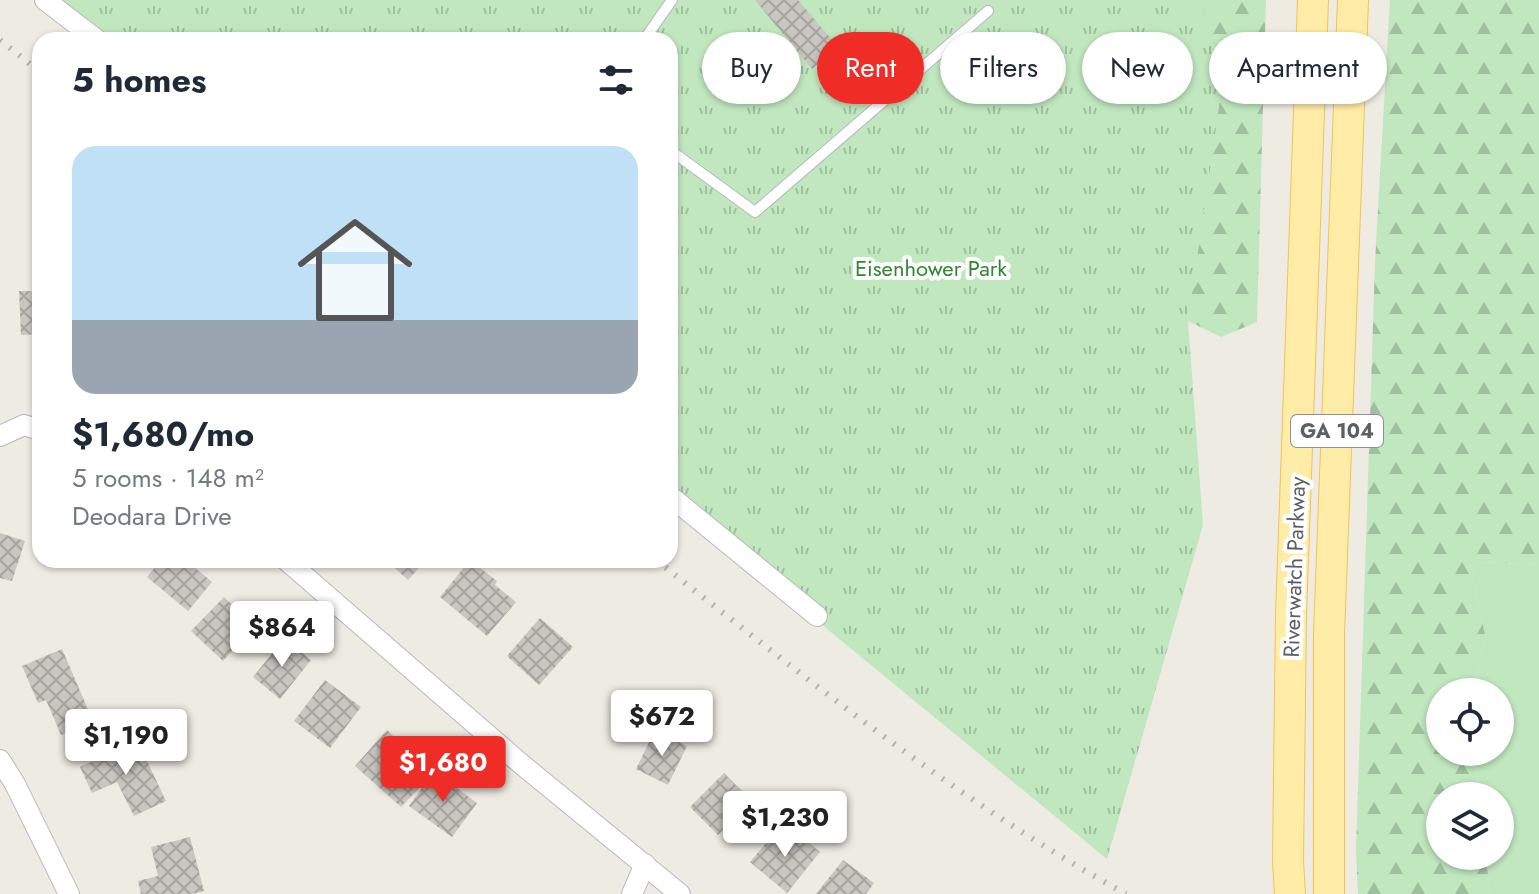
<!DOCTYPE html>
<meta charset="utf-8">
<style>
body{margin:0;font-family:Jost,sans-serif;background:#f2f2f3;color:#1f2937;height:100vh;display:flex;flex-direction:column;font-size:30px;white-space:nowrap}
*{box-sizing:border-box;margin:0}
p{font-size:26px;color:#747a83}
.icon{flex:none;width:44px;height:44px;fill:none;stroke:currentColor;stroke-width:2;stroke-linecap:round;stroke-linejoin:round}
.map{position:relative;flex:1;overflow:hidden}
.details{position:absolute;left:32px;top:32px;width:646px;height:536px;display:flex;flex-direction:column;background:#fff;border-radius:24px;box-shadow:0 2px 6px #0004}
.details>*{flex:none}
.guide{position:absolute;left:702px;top:32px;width:716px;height:72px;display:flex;gap:16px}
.controls{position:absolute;left:1426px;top:678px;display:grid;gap:16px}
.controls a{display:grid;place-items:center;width:88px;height:88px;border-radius:50%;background:#fff;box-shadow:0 2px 6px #0004;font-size:40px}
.price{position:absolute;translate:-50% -68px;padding:0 18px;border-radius:8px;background:#fff;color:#222;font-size:26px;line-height:52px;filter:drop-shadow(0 2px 4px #0008)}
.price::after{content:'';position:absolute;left:50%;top:48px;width:24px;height:18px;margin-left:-12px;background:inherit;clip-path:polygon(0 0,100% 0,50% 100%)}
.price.on{background:#f02c27;color:#fff}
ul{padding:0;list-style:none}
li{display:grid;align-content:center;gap:16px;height:424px;padding:0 40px}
li span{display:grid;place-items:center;height:248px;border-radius:24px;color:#555}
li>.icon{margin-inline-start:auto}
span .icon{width:144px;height:144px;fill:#fffc;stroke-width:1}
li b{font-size:34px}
h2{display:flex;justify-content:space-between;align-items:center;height:96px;padding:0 40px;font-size:34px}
.tag{padding:0 28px;border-radius:36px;background:#fff;box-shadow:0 2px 6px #0004;font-size:28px;line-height:72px}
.tag.on{background:#f02c27;color:#fff}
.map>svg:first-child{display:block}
</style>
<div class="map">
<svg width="1539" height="894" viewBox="0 0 1539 894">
<defs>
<pattern id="forest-firs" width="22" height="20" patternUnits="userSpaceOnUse" patternTransform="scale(2)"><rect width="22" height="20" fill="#c0e7be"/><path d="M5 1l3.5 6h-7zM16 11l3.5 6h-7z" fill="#9fbf9e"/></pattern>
<pattern id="park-tufts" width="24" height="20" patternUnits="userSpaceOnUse" patternTransform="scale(2)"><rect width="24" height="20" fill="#c0e7be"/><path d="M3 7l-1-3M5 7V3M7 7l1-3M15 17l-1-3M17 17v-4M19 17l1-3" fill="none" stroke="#9fbf9e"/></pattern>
<pattern id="building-cross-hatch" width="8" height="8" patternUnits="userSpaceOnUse" patternTransform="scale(2)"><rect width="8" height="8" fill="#c9c6c0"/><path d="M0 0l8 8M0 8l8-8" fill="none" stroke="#a6a4a0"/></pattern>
</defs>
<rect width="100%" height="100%" fill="#eeebe3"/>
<path fill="#c0e7be" d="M1479,562L1539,565V894H1490L1486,856H1500V796H1482L1472,752H1500V692H1471L1486,639L1472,575Z"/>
<path fill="url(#forest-firs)" d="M1157,0H1266L1257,322L1221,337L1188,321Z
M1390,0H1539V565L1479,562L1472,575L1486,639L1471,692H1440V752H1472L1482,796H1440V856H1486L1490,894H1358L1356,850L1375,262Z"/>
<path fill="url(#park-tufts)" d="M41,0H1201L1222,86L1188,321L1203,525L1107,859L670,500V40H91Z"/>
<path fill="url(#building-cross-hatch)" d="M755,0H798L838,47L812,69Z
M19,291H40V334L21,335Z
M0,533L25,541L12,581L0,578Z
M161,560H186L212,582L188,611L147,577Z
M386,560H426L408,580Z
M470,560L497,581L495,585L516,602L487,636L440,597Z
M224,597L255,627L223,661L191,631Z
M540,618L573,647L539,685L507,656Z
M284,639L311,660L280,699L253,677Z
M62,649L93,721L61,735L46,700L38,703L22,666Z
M325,680L361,707L330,748L294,721Z
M387,730L419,760L410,770L424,783L401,807L355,766Z
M655,730L687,746L668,785L636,769Z
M137,740L166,801L134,816L117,782L92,793L80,767Z
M434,771L477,803L452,837L409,806Z
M724,773L752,801L718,835L690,807Z
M776,831L787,840L795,831L820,852L787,893L750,862Z
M190,837L204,891L192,894H141L138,881L158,876L151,847Z
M843,860L874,883L866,894H816Z"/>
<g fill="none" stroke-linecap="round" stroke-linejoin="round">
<defs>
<path id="service" d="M644,40L672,0
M670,150L755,212L988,11"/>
<path id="minor" d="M45,0L97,40
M0,436L24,425L40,430
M670,496L817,616
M286,560L520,763L680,894
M0,760L15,784L69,894
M632,894L645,864"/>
<path id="primary" d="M1290,894L1288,861L1291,615L1313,0
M1329,894V634L1353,0"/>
</defs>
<use href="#service" stroke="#b5b9be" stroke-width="12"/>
<use href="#minor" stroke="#b5b9be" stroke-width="22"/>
<use href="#primary" stroke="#f7c053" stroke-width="32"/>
<use href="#service" stroke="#fff" stroke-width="10"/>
<use href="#minor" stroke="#fff" stroke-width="20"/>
<use href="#primary" stroke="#ffeca7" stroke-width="30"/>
<path stroke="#b2b3b4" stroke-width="6" stroke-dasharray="2 10" stroke-linecap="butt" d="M0,40L40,72
M656,560C807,679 957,801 1126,894"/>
</g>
<g text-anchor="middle" stroke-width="8" stroke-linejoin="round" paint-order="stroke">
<rect fill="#fff" stroke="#8c9092" stroke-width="2" x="1291" y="415" width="92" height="32" rx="6"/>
<g font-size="20" font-weight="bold" fill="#5b6064">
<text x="1337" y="438">GA 104</text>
</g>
<g font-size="22" fill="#328531" stroke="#fff">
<text x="931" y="276">Eisenhower Park</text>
</g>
<g font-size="22" fill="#5b6064" stroke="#fff">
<text transform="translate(1294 567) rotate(-88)" y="8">Riverwatch Parkway</text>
</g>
</g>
</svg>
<div class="controls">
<a><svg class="icon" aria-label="locate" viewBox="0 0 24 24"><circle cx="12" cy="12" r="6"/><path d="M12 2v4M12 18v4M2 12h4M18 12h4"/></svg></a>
<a><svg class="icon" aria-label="layers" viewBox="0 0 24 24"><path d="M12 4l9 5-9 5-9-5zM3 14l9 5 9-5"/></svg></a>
</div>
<b class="price" style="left:282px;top:669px">$864</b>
<b class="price" style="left:662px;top:758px">$672</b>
<b class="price" style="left:126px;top:777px">$1,190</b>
<b class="price on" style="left:443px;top:804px">$1,680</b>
<b class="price" style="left:785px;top:859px">$1,230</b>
<div class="guide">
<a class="tag">Buy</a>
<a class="tag on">Rent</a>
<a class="tag">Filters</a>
<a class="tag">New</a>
<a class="tag">Apartment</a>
</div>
<section class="details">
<h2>5 homes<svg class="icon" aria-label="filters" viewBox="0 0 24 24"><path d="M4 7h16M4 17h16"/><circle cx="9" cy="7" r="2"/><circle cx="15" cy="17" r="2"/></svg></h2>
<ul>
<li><span style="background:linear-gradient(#bfe0f5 70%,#9aa5b1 0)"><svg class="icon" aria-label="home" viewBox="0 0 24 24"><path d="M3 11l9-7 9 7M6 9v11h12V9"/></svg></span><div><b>$1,680/mo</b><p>5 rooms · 148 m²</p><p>Deodara Drive</p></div></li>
</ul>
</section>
</div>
